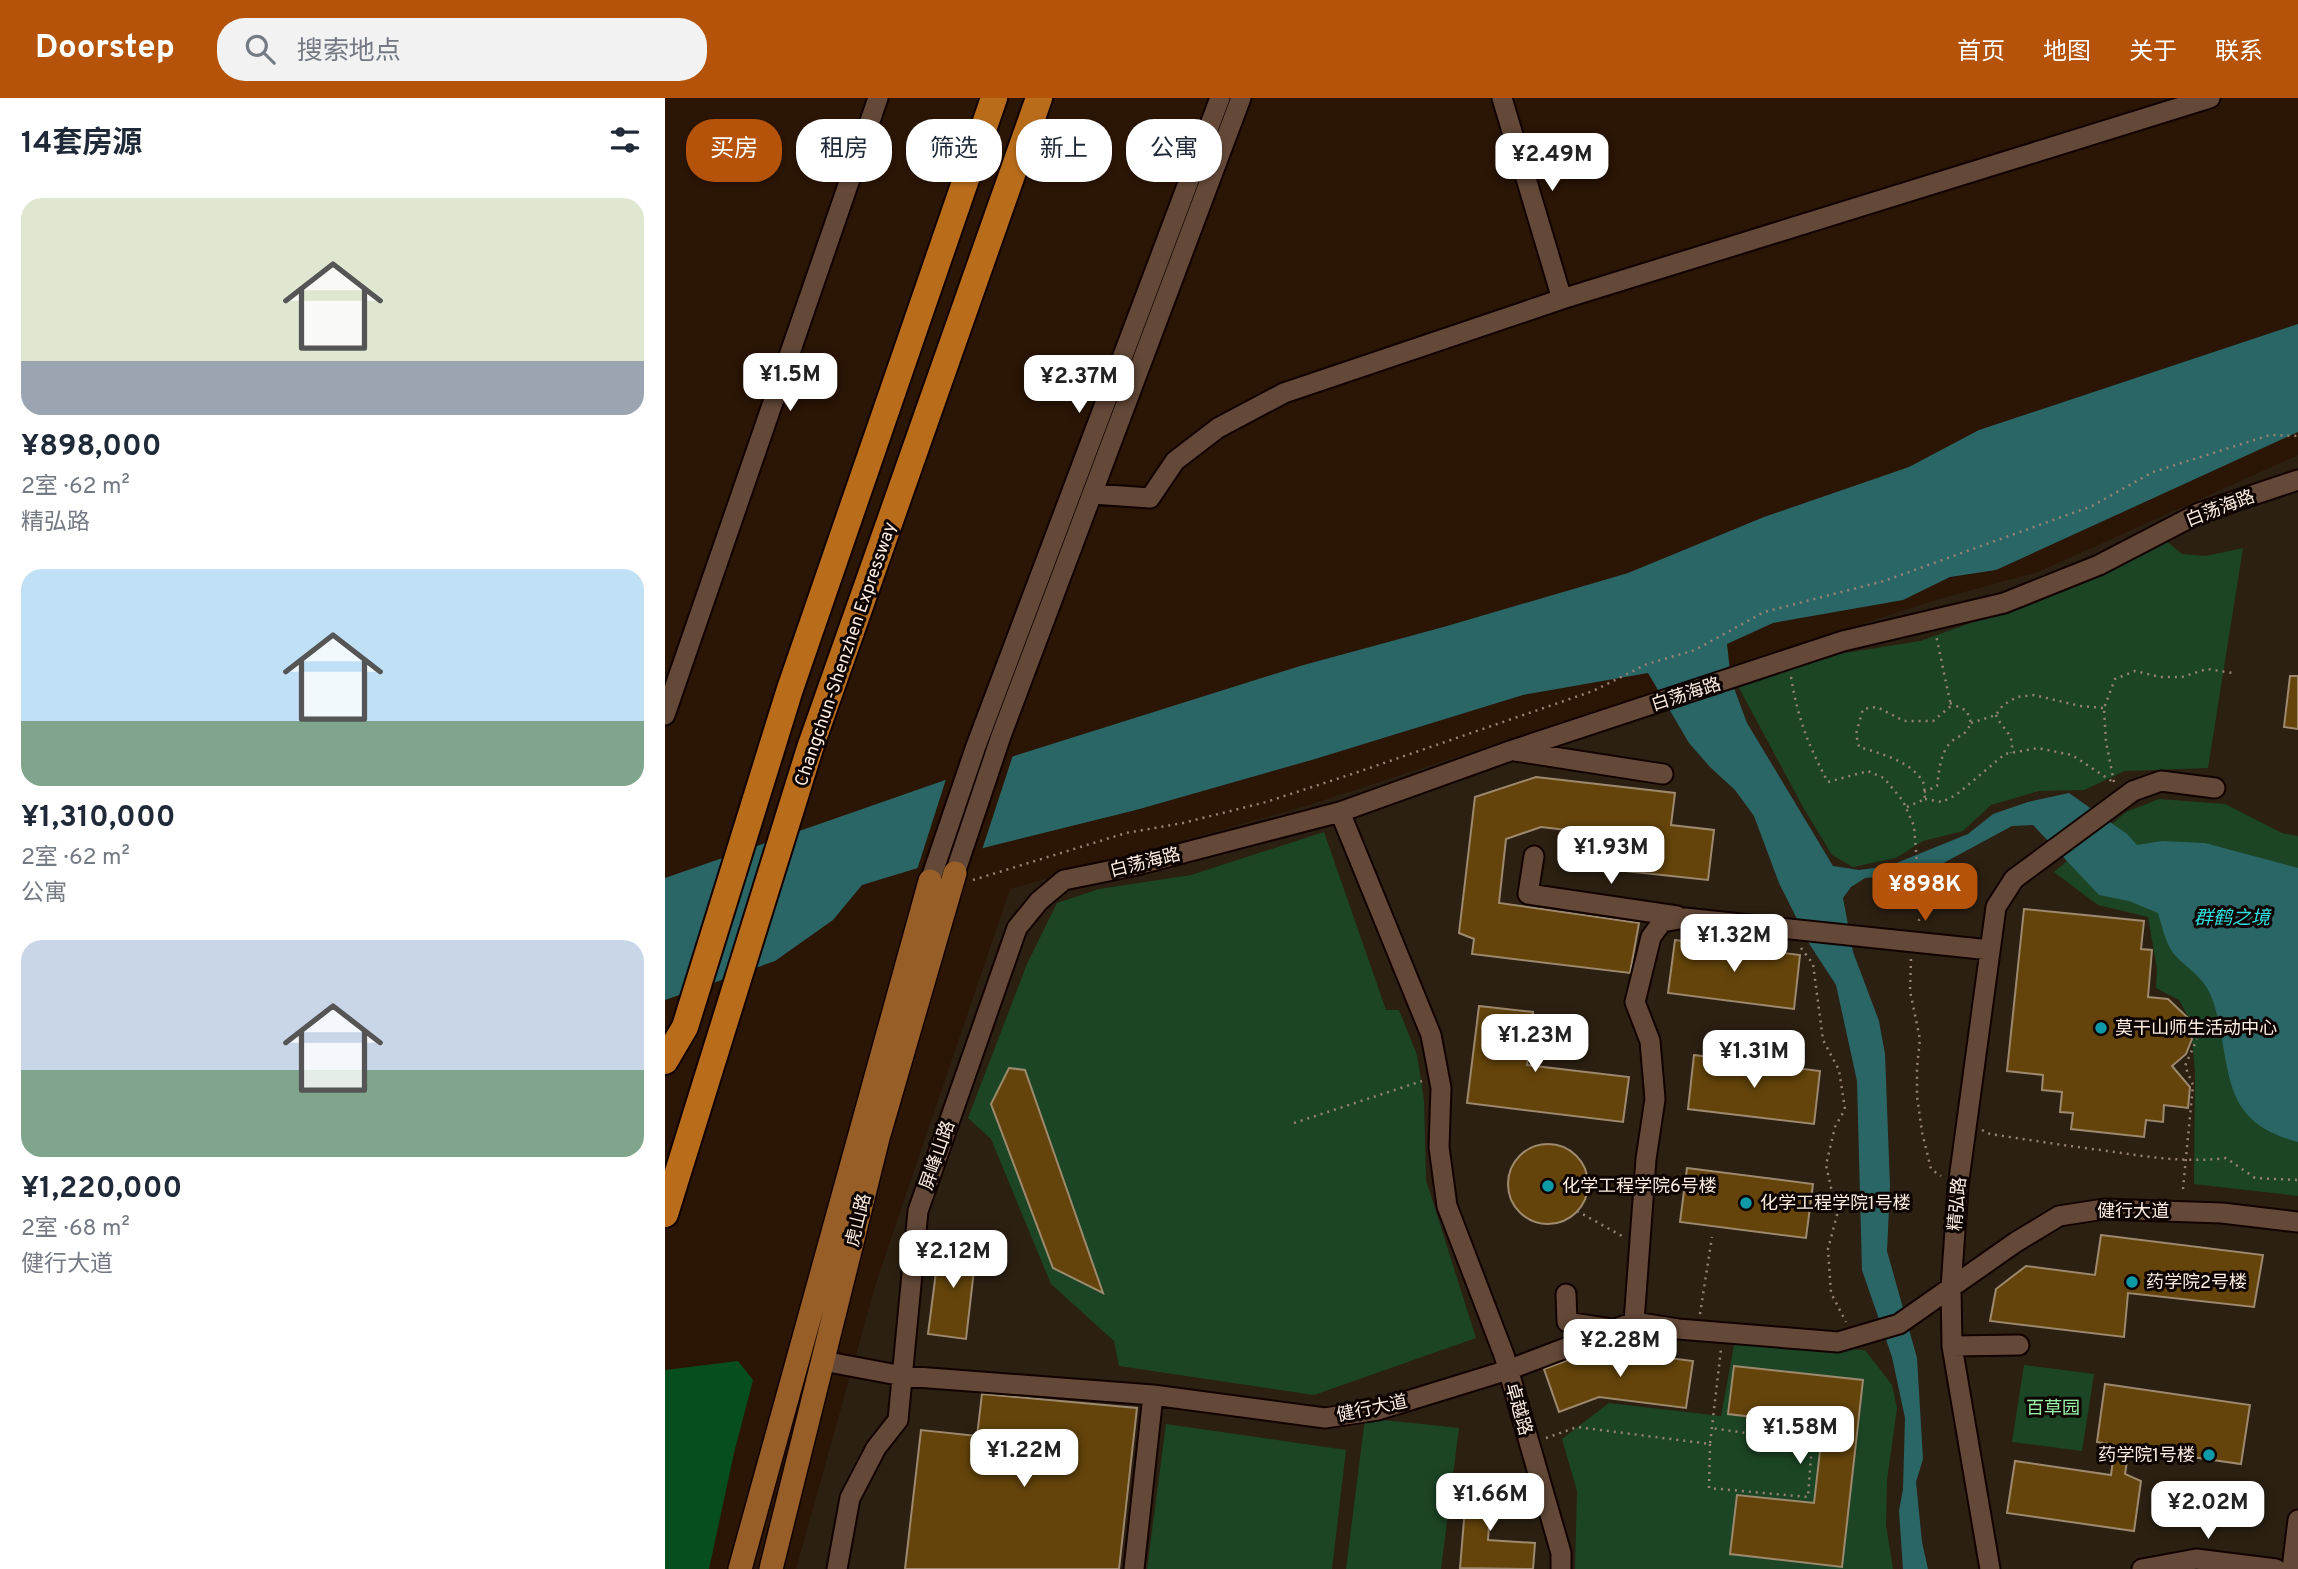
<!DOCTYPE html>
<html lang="zh">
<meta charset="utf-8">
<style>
body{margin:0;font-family:Overpass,"Noto Sans SC",sans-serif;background:#f2f2f3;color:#1f2937;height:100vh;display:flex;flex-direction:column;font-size:26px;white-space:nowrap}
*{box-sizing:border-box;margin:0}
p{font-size:23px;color:#747a83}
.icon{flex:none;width:38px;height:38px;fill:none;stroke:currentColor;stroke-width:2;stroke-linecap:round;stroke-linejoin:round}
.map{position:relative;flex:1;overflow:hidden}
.panel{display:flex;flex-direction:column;background:#fff;width:665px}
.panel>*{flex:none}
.hud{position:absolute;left:21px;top:21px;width:665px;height:63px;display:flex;gap:14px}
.price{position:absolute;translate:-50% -60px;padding:0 16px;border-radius:14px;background:#fff;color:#222;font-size:23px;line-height:46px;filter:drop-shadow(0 2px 4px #0008)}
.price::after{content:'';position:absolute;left:50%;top:42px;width:21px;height:16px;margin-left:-10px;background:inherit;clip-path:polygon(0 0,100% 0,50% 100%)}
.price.on{background:#b45309;color:#fff}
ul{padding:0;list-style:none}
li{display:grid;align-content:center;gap:14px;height:371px;padding:0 21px}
li span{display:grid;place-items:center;height:217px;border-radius:21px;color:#555}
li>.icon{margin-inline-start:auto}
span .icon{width:126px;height:126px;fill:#fffc;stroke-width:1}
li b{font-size:30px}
h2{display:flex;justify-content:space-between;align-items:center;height:84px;padding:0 21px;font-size:30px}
.tag{padding:0 24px;border-radius:28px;background:#fff;box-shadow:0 2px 5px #0004;font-size:24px;line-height:63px}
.tag.on{background:#b45309;color:#fff}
header{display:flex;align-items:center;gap:42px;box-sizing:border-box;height:98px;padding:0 35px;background:#b45309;color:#fff}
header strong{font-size:33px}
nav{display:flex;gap:38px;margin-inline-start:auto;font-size:24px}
.search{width:490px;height:63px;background:#f2f2f3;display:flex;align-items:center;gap:18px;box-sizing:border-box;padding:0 24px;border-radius:28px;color:#747a83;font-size:26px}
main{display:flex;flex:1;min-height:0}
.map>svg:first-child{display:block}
</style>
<header>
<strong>Doorstep</strong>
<div class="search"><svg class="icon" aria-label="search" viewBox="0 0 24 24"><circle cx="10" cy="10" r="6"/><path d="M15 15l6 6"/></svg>搜索地点</div>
<nav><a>首页</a><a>地图</a><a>关于</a><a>联系</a></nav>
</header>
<main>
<section class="panel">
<h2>14套房源<svg class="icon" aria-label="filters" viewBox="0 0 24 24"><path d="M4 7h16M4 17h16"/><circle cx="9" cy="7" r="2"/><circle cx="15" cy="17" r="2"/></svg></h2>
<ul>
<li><span style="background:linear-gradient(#dfe7d0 75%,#9aa5b1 0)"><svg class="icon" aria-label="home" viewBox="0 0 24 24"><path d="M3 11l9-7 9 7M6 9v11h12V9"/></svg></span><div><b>¥898,000</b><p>2室 · 62 m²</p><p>精弘路</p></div></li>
<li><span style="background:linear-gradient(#bfe0f5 70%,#7fa58c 0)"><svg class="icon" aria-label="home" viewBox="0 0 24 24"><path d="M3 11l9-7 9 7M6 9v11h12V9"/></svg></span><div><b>¥1,310,000</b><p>2室 · 62 m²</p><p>公寓</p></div></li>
<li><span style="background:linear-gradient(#c9d6e8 60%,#7fa58c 0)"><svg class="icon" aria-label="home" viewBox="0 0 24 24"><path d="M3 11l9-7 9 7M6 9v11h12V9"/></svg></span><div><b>¥1,220,000</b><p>2室 · 68 m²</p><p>健行大道</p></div></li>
</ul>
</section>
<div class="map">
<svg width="1633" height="1471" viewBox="0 0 1633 1471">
<rect width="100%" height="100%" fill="#2b1505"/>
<path fill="#2c2012" d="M1633,357V1471H131L211,1185L345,791L644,707L1270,502L1373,474Z"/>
<path fill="#1b4524" d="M1498,440L1517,456L1541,458L1578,450L1543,670L1460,673L1419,692L1374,693L1326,707L1298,733L1258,743L1231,760L1188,769L1167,757L1138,709L1073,588L1142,561L1255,543L1376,500Z
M1494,701L1560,706L1617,735L1633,738V1098L1529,1086L1530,973L1525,922L1514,902L1491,890L1492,871L1483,819L1433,807L1389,774L1461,714Z
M659,734L721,912H734L752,957L759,1002L761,1082L811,1240L649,1297L454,1268L449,1243L386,1186L326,1041L303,1020L362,866L392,805L434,791L526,777Z
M1070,1242L1200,1252L1227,1287L1232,1310L1222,1382L1221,1427L1228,1471H910L912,1393L897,1341L944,1305L1056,1318Z
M1359,1267L1429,1276L1417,1353L1347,1344Z
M700,1320L794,1330L776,1471H681Z
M501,1326L681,1352L667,1471H482Z"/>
<path fill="#064e1e" d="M73,1263L88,1282L69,1355L44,1471H0V1272Z"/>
<path fill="#2a6666" d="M1633,226V334L1331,472L1285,479L1238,502L1108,525L1062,546L1066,582L1082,625L1168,768L1194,772L1224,768L1303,736L1328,716L1363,704L1404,695L1462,736L1472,747L1497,743L1540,745L1633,770V1044C1566,1026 1566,990 1555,930C1552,916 1549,902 1542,890C1533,875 1518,867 1508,855C1500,843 1497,828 1493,815L1464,803L1434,797L1368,727L1347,728L1273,768L1233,777L1200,780L1186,789L1178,800L1188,854L1214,923L1220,956L1225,1088L1222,1153L1252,1260L1258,1361L1251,1384L1257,1444L1263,1471H1238L1234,1413L1238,1391L1240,1320L1227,1259L1197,1172L1192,983L1171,887L1145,847L1114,785L1089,718L1070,692L1045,669L1024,645L983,575L858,597L650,661L471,712L322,749L197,787L168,822L110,863L0,902V780L352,657L635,568L782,528L963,475L1099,419L1244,369L1314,332Z"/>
<path fill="#2b1505" d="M349,654L316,755L251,775L282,678Z"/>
<path fill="#64440a" stroke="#9d896e" stroke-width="2" d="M1625,578H1633V631L1619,629Z
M871,679L1010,695L1006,727L1049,732L1043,782L923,769L927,735L876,729L841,741L834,805L974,825L965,875L807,856L809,841L794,835L810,699Z
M1359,811L1479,823L1476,851L1487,852L1483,899L1503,901L1522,919L1527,941L1521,956L1507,968L1525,989L1523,1010L1499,1007L1498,1024L1481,1022L1479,1039L1406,1031L1408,1015L1395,1014L1397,994L1377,992L1378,977L1342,973Z
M1010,842L1135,857L1129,911L1003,895Z
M814,908L868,914L862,967L964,979L958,1024L802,1005Z
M1029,957L1155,973L1149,1026L1023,1011Z
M344,970L360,972L438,1195L388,1170L326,1006Z
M843 1086a40 40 0 1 1 80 0a40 40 0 1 1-80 0Z
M1022,1070L1148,1086L1141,1140L1015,1124Z
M1436,1137L1598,1157L1589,1209L1463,1195L1459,1239L1325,1223L1331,1191L1361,1168L1430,1177Z
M275,1143L312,1146L301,1241L263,1236Z
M933,1251L1028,1263L1021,1310L934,1299L894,1314L879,1271Z
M1069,1268L1198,1282L1177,1469L1065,1456L1072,1397L1149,1405L1158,1327L1063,1316Z
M1440,1286L1585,1307L1576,1366L1464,1350L1460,1376L1476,1383L1469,1433L1342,1415L1350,1363L1446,1377L1450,1347L1432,1344Z
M317,1296L472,1310L454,1471H240L256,1332L312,1338Z
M802,1386L846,1390L844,1416L825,1414L823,1442L870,1445L868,1471L795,1470Z"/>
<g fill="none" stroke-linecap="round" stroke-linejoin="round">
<defs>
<path id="minor" d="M837,0L897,201
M428,396L485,400L510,363L553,330L619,295L897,201L1545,0
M0,617L213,0
M850,653L998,676
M675,714L766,937L776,990L774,1049L782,1108L839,1257L896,1455V1471
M869,758L863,796L1012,818
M290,775L336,638L576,0
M265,783L311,648L555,0
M901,1196L902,1224L946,1231
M969,1224L981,1061L990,1001L985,943L970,904L986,839L997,824L1020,820L1325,852
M1287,1248L1354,1247
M158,1263L238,1278L488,1297L660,1320L713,1312L843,1272L969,1224L1013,1231L1173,1244L1234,1226L1351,1144L1394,1118L1439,1111L1557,1115L1633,1124
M172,1471L185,1400L211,1350L233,1322L253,1113L352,830L374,803L399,782L468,768L675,714L845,653L1178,543L1339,505L1434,467L1534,415L1633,382
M469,1471L488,1297
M1325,1471L1287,1248L1286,1190L1293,1089L1331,809L1349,781L1468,693L1496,683L1550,690
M1477,1471L1531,1461L1611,1471
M1627,1471L1633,1422"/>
<path id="major" d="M75,1471L265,783
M106,1471L213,1040L290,775"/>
<path id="highway" d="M0,963L20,929L125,591L329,0
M0,1116L145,650L374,0"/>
</defs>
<use href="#minor" stroke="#120200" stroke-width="23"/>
<use href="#major" stroke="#120200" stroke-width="26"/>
<use href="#highway" stroke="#120200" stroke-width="30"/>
<path stroke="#968375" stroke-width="2.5" stroke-dasharray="2 5" stroke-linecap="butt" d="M1126,579C1133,621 1143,647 1163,684L1203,673L1219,680L1238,703L1249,728L1253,778L1264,797L1265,812L1254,822L1252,827
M1331,617C1337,632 1351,636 1346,655
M1306,625L1331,617L1338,607L1352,599L1369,597L1415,608L1439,610
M1449,684L1441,644L1439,610L1450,581L1470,573L1495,579H1517L1542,571L1568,575
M1259,694L1272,688C1274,674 1275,655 1286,644C1296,635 1299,640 1306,625L1302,613L1285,605
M1260,701L1277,704L1291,697L1340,656L1373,650L1407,657L1448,684
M1242,709L1260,701C1259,695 1260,689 1258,684C1247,664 1215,655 1194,649L1191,636L1198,611L1212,609L1239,623H1268L1286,608L1271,537
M308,782L461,735L518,725L601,704L687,676L928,593L982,566L1030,552L1099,514L1219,483L1427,408L1488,374L1605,337L1633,338
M1136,850L1148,866L1158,942L1174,972L1180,1011L1170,1029L1161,1067L1172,1117L1163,1151L1166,1195L1181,1224
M1246,861L1245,893L1255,941L1252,969V998L1257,1034L1266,1071L1276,1078
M629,1025L757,983
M1317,1032L1325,1036C1364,1042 1403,1048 1443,1053C1483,1059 1521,1065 1561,1060L1590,1080L1633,1082
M1518,1091L1528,987L1520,968L1532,941
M912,1113L957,1138
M1035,1216L1047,1139
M881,1340L912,1329L1045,1346L1056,1251
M1045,1346L1044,1390L1143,1399L1147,1345L1047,1330"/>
<use href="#minor" stroke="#644938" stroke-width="19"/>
<use href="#major" stroke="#975f27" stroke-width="23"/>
<use href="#highway" stroke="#b96d1b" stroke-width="26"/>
</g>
<g fill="#0f9aa8" stroke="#0d0401" stroke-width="2.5">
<circle cx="1436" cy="930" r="7"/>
<circle cx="883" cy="1088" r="7"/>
<circle cx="1081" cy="1105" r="7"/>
<circle cx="1467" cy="1184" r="7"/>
<circle cx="1544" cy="1357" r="7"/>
</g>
<g text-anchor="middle" stroke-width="6" stroke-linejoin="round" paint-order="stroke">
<g font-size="18" fill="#fcece1" stroke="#0d0401">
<text transform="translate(1555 410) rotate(-21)" y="6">白荡海路</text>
<text transform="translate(180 556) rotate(-71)" y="6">Changchun-Shenzhen Expressway</text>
<text transform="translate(1021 596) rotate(-18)" y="6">白荡海路</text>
<text transform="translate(480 764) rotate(-14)" y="6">白荡海路</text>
<text transform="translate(272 1057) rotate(-71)" y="6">屏峰山路</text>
<text transform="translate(1292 1106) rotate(-85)" y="6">精弘路</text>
<text x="1468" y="1119">健行大道</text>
<text transform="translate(193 1122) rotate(-76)" y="6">虎山路</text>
<text transform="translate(707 1310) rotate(-12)" y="6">健行大道</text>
<text transform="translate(854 1311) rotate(74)" y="6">卓越路</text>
</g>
<g font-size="18" fill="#fcece1" stroke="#0d0401" text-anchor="start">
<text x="1450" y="936">莫干山师生活动中心</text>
<text x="897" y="1094">化学工程学院6号楼</text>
<text x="1095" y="1111">化学工程学院1号楼</text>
<text x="1481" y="1190">药学院2号楼</text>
<text x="1530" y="1363" text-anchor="end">药学院1号楼</text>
</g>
<g font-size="18" fill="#99f1a8" stroke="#0d0401">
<text x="1388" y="1316">百草园</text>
</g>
<g font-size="19" font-style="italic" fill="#30dfe1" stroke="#0d0401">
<text x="1567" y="826">群鹤之境</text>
</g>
</g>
</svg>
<b class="price" style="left:887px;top:95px">¥2.49M</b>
<b class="price" style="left:125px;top:315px">¥1.5M</b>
<b class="price" style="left:414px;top:317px">¥2.37M</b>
<b class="price" style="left:946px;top:788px">¥1.93M</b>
<b class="price on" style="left:1260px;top:825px">¥898K</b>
<b class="price" style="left:1069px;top:876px">¥1.32M</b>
<b class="price" style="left:870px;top:976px">¥1.23M</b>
<b class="price" style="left:1089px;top:992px">¥1.31M</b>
<b class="price" style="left:288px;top:1192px">¥2.12M</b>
<b class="price" style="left:955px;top:1281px">¥2.28M</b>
<b class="price" style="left:1135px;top:1368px">¥1.58M</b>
<b class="price" style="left:359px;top:1391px">¥1.22M</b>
<b class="price" style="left:825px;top:1435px">¥1.66M</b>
<b class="price" style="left:1543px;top:1443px">¥2.02M</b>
<div class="hud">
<a class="tag on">买房</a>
<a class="tag">租房</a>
<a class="tag">筛选</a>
<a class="tag">新上</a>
<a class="tag">公寓</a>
</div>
</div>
</main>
